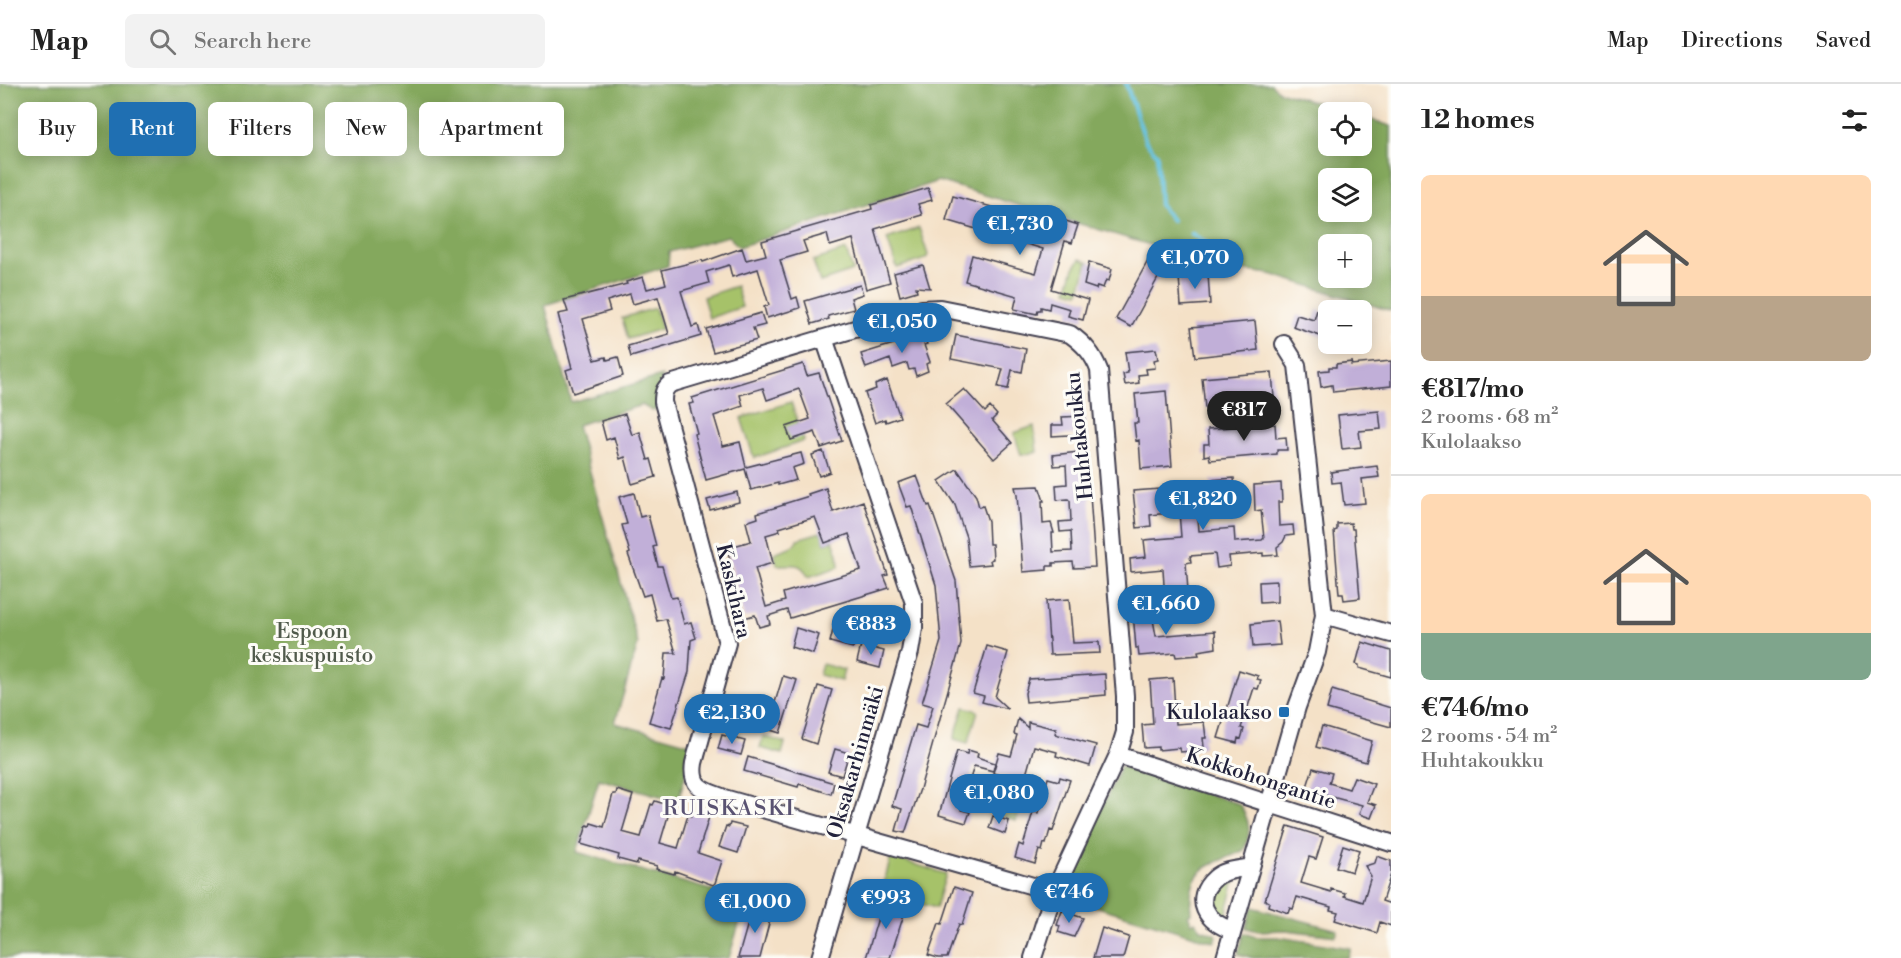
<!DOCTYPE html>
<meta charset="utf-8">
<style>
body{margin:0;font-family:"Libre Bodoni",serif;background:#f2f2f2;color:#222;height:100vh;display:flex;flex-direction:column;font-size:22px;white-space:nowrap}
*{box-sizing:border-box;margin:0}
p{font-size:20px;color:#767676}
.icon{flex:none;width:33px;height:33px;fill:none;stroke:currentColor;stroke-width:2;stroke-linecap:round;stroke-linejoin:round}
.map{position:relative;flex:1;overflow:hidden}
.side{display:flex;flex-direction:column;background:#fff;width:510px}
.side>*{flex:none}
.top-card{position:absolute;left:18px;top:18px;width:570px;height:54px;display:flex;gap:12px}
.buttons{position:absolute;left:1318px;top:18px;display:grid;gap:12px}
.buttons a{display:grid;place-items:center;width:54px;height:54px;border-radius:9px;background:#fff;box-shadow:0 3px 15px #0003;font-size:30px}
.price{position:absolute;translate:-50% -51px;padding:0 14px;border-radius:21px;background:#1f6fb2;color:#fff;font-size:20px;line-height:39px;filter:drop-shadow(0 2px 3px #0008)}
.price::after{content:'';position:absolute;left:50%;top:36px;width:18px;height:14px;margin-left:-9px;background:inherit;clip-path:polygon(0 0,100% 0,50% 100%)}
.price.on{background:#222;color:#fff}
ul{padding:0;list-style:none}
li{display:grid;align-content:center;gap:12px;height:318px;padding:0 30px}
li+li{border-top:2px solid #e0e0e0}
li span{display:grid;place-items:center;height:186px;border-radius:9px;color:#555}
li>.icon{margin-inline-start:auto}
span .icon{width:108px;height:108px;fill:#fffc;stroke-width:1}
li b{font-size:26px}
h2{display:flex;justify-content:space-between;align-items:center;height:72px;padding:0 30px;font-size:26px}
.tag{padding:0 21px;border-radius:9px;background:#fff;box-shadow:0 3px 15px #0003;font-size:21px;line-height:54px}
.tag.on{background:#1f6fb2;color:#fff}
header{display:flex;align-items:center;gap:36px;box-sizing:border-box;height:84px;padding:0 30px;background:#fff;border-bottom:2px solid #e0e0e0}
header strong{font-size:28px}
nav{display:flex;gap:33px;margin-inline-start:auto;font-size:21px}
.search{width:420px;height:54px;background:#f2f2f2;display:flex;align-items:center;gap:15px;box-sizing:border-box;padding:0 21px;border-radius:9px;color:#767676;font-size:22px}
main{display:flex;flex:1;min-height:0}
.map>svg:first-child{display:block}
</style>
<header>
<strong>Map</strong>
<div class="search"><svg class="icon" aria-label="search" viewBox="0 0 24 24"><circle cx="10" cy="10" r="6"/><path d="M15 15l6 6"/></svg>Search here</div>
<nav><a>Map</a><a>Directions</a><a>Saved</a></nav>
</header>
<main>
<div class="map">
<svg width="1391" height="874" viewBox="0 0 1391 874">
<rect width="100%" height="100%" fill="#fdfcf7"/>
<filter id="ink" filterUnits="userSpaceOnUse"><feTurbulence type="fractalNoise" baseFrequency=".0167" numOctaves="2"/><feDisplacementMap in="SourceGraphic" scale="12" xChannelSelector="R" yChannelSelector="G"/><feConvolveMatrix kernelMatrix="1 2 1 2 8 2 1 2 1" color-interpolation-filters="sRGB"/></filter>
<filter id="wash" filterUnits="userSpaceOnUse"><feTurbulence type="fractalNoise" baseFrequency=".008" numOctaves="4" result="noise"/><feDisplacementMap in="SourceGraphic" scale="24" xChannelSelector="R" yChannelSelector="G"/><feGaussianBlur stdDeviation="1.35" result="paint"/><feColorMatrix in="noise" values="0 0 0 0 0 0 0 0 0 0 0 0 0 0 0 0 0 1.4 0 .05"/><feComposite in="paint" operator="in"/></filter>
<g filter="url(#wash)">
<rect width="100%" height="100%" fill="#f4e1c7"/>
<path fill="#a6c269" stroke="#647252" stroke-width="1.5" d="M919,144L928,171L926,175L897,184L887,155Z
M846,166L853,187L820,198L813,177Z
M1080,175L1088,178L1079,209L1067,206L1074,184Z
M736,202L742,223L709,234L703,213Z
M655,224L661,245L628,255L622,234Z
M791,318L804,357L754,374L741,334Z
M1034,342L1037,368L1021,371L1014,349Z
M821,448L825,459L833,456L838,470L839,483L808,493C802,477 792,481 777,481L774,469L795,461L797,455Z
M822,580L844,586L841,597L819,591Z
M964,623L978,627L968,659L954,655Z
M763,652L785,659L782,670L760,664Z
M989,701L1024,713L1016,737L981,725Z
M891,773L946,790L936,824L883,809L886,799L884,798Z
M1230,795L1235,796L1226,831L1221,832L1211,823C1215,811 1218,799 1230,795Z"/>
<path fill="#84a85d" stroke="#53654c" stroke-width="1.5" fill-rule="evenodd" d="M0,0H1271L1279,7L1348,28H1329V62H1362V33L1391,42V227L1270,190L1226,184L938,97L739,163L728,152L669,168L668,182L545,221L571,318L662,292L659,325L652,327L642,321L577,341L638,560L615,639L694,661L678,717L599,695L577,768L746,816L729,874H0ZM1329,94H1362V128H1329ZM1329,160H1362V194H1329Z
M1121,682L1239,720C1250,736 1252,748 1244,766C1209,784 1187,780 1191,829L1188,831L1192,839L1195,837L1201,845L1216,850L1217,854L1214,858L1061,812Z
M1252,823L1338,846L1336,852L1286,846L1258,847L1246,844Z
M1244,849L1257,853H1278L1351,864L1348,874H1253L1238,870Z"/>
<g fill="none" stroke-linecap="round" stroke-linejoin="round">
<path stroke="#63c2e1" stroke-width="4" d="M1126,0L1146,58L1157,70L1160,121L1172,136
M1191,149L1210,162L1221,185"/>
</g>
<g id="blocks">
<path fill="#c1afd8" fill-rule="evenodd" d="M928,104L932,116L918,120L922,131L875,145L890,198L866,205L853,155L830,162L827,150L803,157L807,168L780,176L792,215L797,213L800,224L767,234L764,223L769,221L758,185L732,193L729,181L706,188L709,199L681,207L692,243L698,241L701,252L631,273L628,262L669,250L658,213L633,220L630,210L607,217L610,227L583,235L595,276L606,273L607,276L618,273L623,292L573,309L566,286L572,284L558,230L568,228L564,216L627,200L626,198L643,193L647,205L666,200L662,186L702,176L703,178L742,164L746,176L766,171L762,157L872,125L871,121Z
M953,112L1055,141L1057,134L1078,141L1072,159L1065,157L1051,205L1088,216L1083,236L1068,232L1070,225L1050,219L1049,225L1041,223V226H1038L1037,230L1014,225L1017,212L965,197L972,171L1036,189L1043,165L946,136Z
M1149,175L1164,183L1131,243L1116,235Z
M1089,178L1112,185L1109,197L1106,196L1103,204L1097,202L1096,205L1084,201Z
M923,181L930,204L916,203L917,207L900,212L894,189Z
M1208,190L1210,220L1181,222L1179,192Z
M860,201L863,210L851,214L854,225L828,232L829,235L812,240L805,217Z
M1317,226L1329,230V255L1293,243L1297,231L1314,236Z
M761,229L765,241L753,244L757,256L713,268L706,245Z
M1255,237L1258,266L1195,273L1191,243Z
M923,247L927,260L924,261L930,278L926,280L928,287L916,292L914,285L909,286L907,279L893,284L890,275L866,284L861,270L910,255L909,252Z
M956,251L1026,265L1022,288L1012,286L1008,305L998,303L1003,285L951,275Z
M1156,265L1158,275L1154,276L1155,284L1146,285L1147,290L1138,291L1139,299L1125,301L1123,290L1128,289L1125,268Z
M1391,277V302L1333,308L1332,301L1321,303L1319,287L1329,286V283H1336V280L1352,278L1351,281Z
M803,280L807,292L819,289L842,357L821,364L815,348L791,356L786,343L810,335L799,305L767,316L763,304L740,311L743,322L714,332L723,362L740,358L746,383L801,369L804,380L792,384L796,396L778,401V399L751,406L745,385L706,396L694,350L697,349L689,320L694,319L692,314Z
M1272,288L1274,314H1267L1268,319L1205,324L1202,294Z
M887,296L900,333L886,338L885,335L875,339L865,309L876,305L875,301Z
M964,305L985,328L990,323L997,331L992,336L1012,359L994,375L946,320Z
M1166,307L1172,382L1141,385L1139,356L1136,357L1134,339H1138L1135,310Z
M1379,327L1381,345L1359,347L1361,363L1342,365L1338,331Z
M625,330L632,351L640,348L648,376L651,375L656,393L632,400L625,373L620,375L614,353L606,356L601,337Z
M1085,332L1086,350L1052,352V341H1063L1062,333Z
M1275,340L1276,354L1286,353L1287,366H1277V370L1210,376L1209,371L1204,372V360H1209L1208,345Z
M823,367L830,388L819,392L812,371Z
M1087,367L1095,483L1074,484L1073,478L1053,479V482H1047V486L1023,488L1017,411L1015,403L1039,402L1044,417H1042L1043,440L1051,439L1054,449H1052L1053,468L1072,467L1071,447L1060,448L1059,438L1071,437L1070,417L1068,415L1057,416L1056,401L1067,400L1066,381L1054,382L1053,371Z
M1377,382L1379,393L1362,395L1365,419L1344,421L1341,398L1332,399L1331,388Z
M957,385L976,412L979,423L983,422L988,437L989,460H992L993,475L990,476L991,480L969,482L966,453L955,421L939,397Z
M917,392L928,422L930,421L956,497L961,560L920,705L905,749L896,747L902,725L892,722L916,641L926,644L933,622L922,619L941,557L936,501L911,422L907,423L898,399Z
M1234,394L1236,419L1197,422L1199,447L1234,444L1235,458L1262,456L1264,454L1261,426L1255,427L1254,401L1281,399L1282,418H1278L1279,442L1293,441L1294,451L1286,452L1283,458L1277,463L1278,471L1263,472V469L1229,472L1230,482L1217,484L1215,470L1190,472L1191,478L1186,479L1188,507H1186V515L1165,517L1163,485L1131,488L1130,475L1146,473L1144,456L1181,453L1179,428L1150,431L1151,442L1137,444L1133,407L1160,405V409L1212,404L1211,396Z
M826,404L833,428L863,417L888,491L884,492L889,504L790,534L787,526L768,532L770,540L759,543L755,531L744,534L727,464L751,457L746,438L758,434L757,429L784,421L783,420L809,412L808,410ZM815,433L825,459L849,450L861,486L783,509L785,517L766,523L755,484L773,479L766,451L780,447L779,444Z
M737,408L739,418L710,426L707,416Z
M634,409L640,433L648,431L656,462L653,463L658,482H662L671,514L677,513L684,540L691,538L696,554L691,556L689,588L671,644L649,638L662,594L664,595L666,569H676L666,535L657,537L650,510L643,512L628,470L630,469L622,441L627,440L619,413Z
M1351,439L1352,445H1354L1360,514L1344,516L1343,510H1339L1334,447L1337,446V440Z
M1277,497V518L1260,519L1259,498Z
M1069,515L1073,559L1099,558L1100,569L1050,571L1046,517Z
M1132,517H1154L1155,530H1152L1156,552L1215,547L1216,564L1198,567L1199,571L1176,573L1175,569L1139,572L1138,564H1136Z
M1277,537L1280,561L1253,563L1251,540Z
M834,542L857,548L853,564L830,558Z
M796,544L819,551L813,570L791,563Z
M1362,558L1391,567V593L1359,584V581L1356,580Z
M861,561L884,567L880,584L857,578Z
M987,562L1008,568L995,613L1008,625L982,618L984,612L973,609Z
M1239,586L1258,592L1257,595L1261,596L1258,605L1254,604L1241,644L1244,645L1241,655L1238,654L1237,659L1218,654Z
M1105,590L1106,611L1026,618L1025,609L1029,595Z
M783,592L797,596L780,649L767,645Z
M1173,594L1176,640L1204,638L1206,654H1203L1204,663L1193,664V667L1180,668L1179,664L1158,666V663L1144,664L1142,641L1153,640L1150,596Z
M818,602L832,606L816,660L802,655Z
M1332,606L1391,624V643L1327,625Z
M1018,635L1028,644V638L1056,645L1055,650L1096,661L1090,682L1056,672L1057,668L1034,662L1024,698L993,689L999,669L1011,672L1017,651L1014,650Z
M1322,642L1372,657L1366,678L1316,663Z
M722,651L745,657L741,671L718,665Z
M835,665L849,669L842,692L828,688Z
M968,666L978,669L977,673L995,679L993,687L974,682L961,726L970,728L966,739L939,731L957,667L967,670Z
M748,673L834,699L831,710L799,700L798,703L744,687Z
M1313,684L1332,689L1329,699L1349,705L1354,693L1374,700L1367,718L1376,721L1371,734L1359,730L1362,721L1306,706Z
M1060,693L1070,696L1053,747L1050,746L1046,760L1044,759L1042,767L1039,766L1035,780L1015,774L1019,760L1023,762L1033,728L1038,729L1048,694L1059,697Z
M617,706L633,711L622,748L641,753L651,720L653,721L655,717L671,722L660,759L678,764L688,731L691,732L692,728L709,733L698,769L722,777L715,799L713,801L675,787L674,790L656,785L657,782L638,777L637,780L618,775L619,771L581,760L587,741L590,742L591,739L604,743L613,710H616Z
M993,732L1009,737L1005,750L989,744Z
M730,739L746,743L738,769L719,763L726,742L729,743Z
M1288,742L1323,753L1316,775L1309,773L1301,799L1331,808V805L1345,809L1344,812L1363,818L1371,792L1365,782L1375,779L1377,772L1391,777V790L1382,817L1391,820V842L1380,838L1377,849L1335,836L1338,828L1330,826L1331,823L1297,813L1293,825L1290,824L1288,829L1268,822L1269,818L1265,816Z
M1343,761L1359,766L1352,788L1336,783Z
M954,803L972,809L962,841L959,840L947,874H938L928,871L939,839L942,840Z
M890,814L900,817L899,822L906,824L890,874H866L883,817L889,819Z
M755,823L772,828L760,874H738L752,825L754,826Z
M1062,827L1083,834L1074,853L1058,848L1060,842L1057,841Z
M1102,844L1129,853L1123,874H1093Z"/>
</g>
</g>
<g filter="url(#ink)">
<use href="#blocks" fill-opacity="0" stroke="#423f50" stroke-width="1.5"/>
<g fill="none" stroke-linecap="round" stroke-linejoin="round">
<defs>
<path id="minor" d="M1324,531L1391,550
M1118,671L1391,759
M1232,846C1207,839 1191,815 1215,794C1225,785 1239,786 1251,783
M820,874L910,568L914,544V519L824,254
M1033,874L1054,808L1118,671L1125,648V612L1099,286C1093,270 1084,260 1070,250L940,224L922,225L670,300C664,305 663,309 663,318L727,559L694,679C690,705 705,706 724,714L1054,808
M1225,874L1297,623L1317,568L1324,531L1297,281L1284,260"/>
</defs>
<use href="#minor" stroke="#423f50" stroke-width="20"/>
<use href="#minor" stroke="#fff" stroke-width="16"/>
</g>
</g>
<rect fill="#1f6fb2" stroke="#fdfcf7" stroke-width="2" x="1278" y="622" width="12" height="12" rx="3"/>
<g text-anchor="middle" stroke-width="6" stroke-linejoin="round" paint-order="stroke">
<g font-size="21" fill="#22223b" stroke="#fdfcf7">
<text transform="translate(1079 352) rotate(-96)" y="7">Huhtakoukku</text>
<text transform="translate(734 507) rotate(77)" y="7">Kaskihara</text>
<text transform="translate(855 678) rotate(-74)" y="7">Oksakarhinmäki</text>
<text transform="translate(1261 694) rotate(18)" y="7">Kokkohongantie</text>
</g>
<g font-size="21" fill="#505a4b" stroke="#fdfcf7">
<text x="312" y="554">Espoon<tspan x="312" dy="24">keskuspuisto</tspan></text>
</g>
<g font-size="21" fill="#22223b" stroke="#fdfcf7" text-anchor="end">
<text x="1272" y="635">Kulolaakso</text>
</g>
<g font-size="22" letter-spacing="1.5" fill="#5a5372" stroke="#fdfcf7">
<text x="729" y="731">RUISKASKI</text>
</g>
</g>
</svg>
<div class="buttons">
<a><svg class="icon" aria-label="locate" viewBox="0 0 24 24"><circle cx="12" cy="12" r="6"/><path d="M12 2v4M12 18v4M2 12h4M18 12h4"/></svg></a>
<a><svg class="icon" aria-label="layers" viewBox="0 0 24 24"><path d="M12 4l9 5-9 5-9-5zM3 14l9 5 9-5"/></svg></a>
<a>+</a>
<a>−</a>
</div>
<b class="price" style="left:1020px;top:172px">€1,730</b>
<b class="price" style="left:1195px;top:206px">€1,070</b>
<b class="price" style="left:902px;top:270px">€1,050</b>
<b class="price on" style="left:1244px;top:358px">€817</b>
<b class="price" style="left:1203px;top:447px">€1,820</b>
<b class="price" style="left:1166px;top:552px">€1,660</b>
<b class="price" style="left:871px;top:572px">€883</b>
<b class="price" style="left:732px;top:661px">€2,130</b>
<b class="price" style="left:999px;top:741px">€1,080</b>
<b class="price" style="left:1069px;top:840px">€746</b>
<b class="price" style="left:886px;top:846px">€993</b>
<b class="price" style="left:755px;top:850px">€1,000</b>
<div class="top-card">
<a class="tag">Buy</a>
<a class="tag on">Rent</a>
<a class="tag">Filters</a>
<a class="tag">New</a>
<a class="tag">Apartment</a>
</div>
</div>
<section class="side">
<h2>12 homes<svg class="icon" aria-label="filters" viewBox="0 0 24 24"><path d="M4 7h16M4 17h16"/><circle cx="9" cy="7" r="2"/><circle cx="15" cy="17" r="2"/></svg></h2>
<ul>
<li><span style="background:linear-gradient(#ffd9b3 65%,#b9a48a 0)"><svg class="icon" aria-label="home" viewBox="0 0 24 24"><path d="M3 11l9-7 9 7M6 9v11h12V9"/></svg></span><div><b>€817/mo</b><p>2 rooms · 68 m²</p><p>Kulolaakso</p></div></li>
<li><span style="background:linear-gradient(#ffd9b3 75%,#7fa58c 0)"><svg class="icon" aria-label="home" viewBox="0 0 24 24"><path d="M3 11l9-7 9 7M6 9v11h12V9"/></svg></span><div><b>€746/mo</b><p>2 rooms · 54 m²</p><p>Huhtakoukku</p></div></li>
</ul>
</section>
</main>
